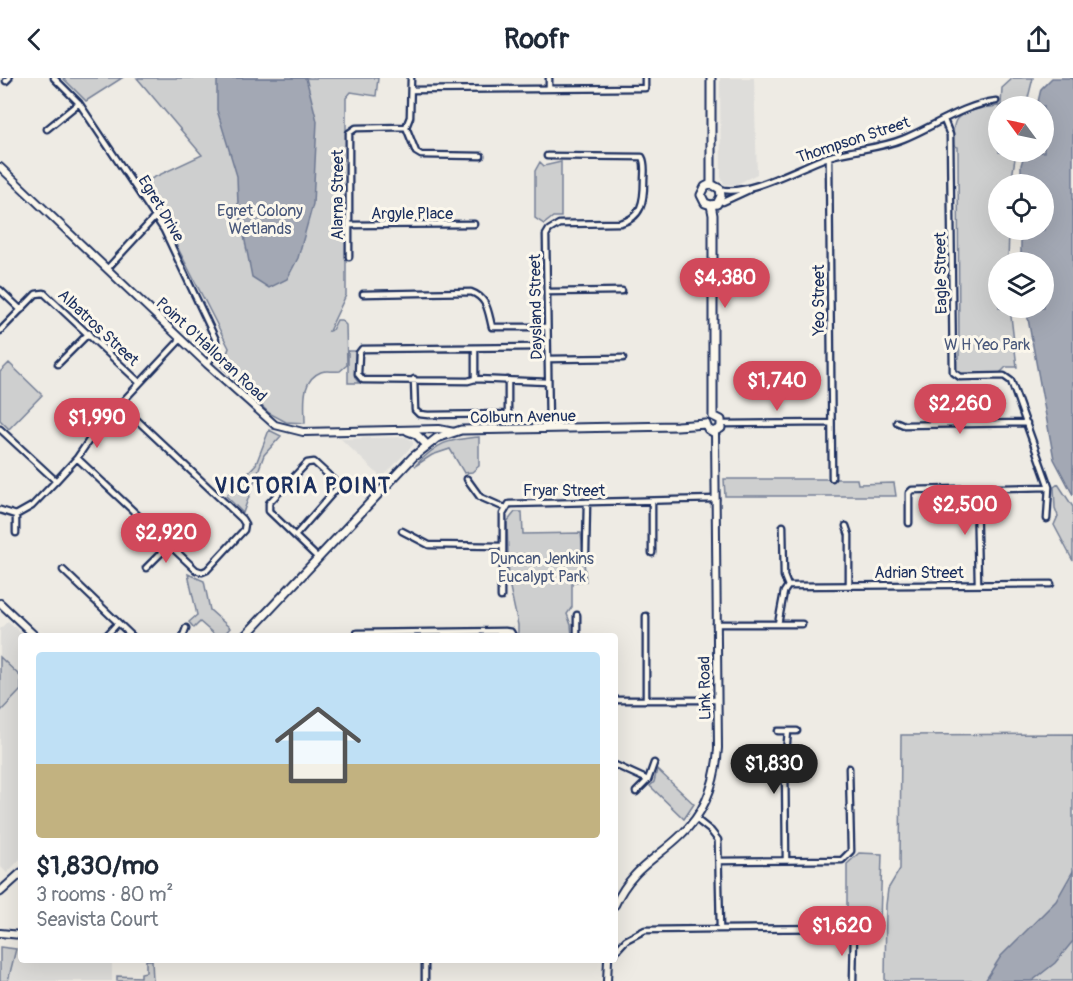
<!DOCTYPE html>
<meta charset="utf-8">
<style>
body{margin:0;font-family:Pangolin,sans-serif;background:#f2f2f3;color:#1f2937;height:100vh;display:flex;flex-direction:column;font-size:22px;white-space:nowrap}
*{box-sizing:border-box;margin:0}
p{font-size:20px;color:#747a83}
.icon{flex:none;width:33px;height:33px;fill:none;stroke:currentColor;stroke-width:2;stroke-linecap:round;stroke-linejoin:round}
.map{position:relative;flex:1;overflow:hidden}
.side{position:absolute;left:18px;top:555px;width:600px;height:330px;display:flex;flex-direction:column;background:#fff;border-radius:6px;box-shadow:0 6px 24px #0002}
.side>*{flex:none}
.needle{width:39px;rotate:303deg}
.fabs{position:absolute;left:988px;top:18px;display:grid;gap:12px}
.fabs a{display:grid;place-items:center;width:66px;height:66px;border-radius:50%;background:#fff;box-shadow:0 6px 24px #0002;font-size:30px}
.price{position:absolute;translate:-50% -51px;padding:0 14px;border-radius:21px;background:#d1495b;color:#fff;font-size:20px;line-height:39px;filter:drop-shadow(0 2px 3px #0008)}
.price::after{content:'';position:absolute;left:50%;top:36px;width:18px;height:14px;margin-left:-9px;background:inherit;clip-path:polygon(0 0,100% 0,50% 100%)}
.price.active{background:#222;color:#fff}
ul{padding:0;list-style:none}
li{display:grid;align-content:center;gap:12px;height:318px;padding:0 18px}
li+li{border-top:2px solid #e0e1e3}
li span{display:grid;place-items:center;height:186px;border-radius:6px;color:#555}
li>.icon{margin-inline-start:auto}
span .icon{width:108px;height:108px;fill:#fffc;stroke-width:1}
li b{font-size:26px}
header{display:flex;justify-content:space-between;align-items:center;height:78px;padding:0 18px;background:#fff;font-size:27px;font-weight:700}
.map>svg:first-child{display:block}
</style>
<header><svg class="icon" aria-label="back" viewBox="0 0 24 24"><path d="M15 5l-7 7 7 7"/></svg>Roofr<svg class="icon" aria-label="share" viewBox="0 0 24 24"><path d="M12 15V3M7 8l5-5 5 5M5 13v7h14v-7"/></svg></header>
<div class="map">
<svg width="1073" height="903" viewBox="0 0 1073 903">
<rect width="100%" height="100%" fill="#eeebe4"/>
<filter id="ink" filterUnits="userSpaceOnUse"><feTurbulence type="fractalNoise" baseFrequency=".0167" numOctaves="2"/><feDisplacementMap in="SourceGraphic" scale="12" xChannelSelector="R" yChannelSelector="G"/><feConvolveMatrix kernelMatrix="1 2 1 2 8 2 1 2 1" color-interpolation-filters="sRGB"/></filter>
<g filter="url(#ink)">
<path fill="#deddda" d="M720,0H754L757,96L735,107L724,106L721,99Z
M406,359L413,364V367L382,400L341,361Z
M8,543L24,558H21V780L7,795L0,788V551Z
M16,871H21V882H112V903H8Z"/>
<path fill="#cecfcf" stroke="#747f96" stroke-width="1.5" d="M63,0H122L86,23Z
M137,0H378L376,18L351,14L346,20V217L329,253L332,252L337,242H341L346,247L347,287L340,293C333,294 326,292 321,294C300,302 305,328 305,345L286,344L269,335L222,289L229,270L144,104L202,77Z
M1013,0H1033L1026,28H999V74H1016L1011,106H999V152H1009L1008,184H999V230H1010L1017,289H1006L1000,295L963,296L956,291V281L959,280L958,69L953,68C953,40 953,37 983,30C990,28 994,30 1001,27L1002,10Z
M540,84L544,88L561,84V139H553L544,146L535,140V93Z
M355,273V300L359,305H348V273Z
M9,285L42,317L9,351L0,342V294Z
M269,352L281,358L264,377L243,435L226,418L256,386Z
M479,359V388L472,394L464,395L450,371L432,377L415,388C438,364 446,362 479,359Z
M724,401H857L858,406L894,405L896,418H725Z
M1058,406L1073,429V483L1054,447L1058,438L1055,430L1054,409Z
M515,434H522L523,456L581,455L586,503L572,504V529L567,536L571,547L572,558H518V547L509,505L507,444Z
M188,496L204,503L210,532L230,550L223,558H216L200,544L194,550L189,544L197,537Z
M0,579L21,599V612L0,634Z
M1073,656V903H885L886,827L888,811L900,791L901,657Z
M657,691L694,726L684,741L650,708L654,704Z
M859,775L882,776L880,845L847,844V786Z
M0,869L16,871L8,903H0Z
M146,882H152L153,903H117V898L141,899V895L146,894Z"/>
<path fill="#a3a8b4" stroke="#6d7892" stroke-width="1.5" d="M223,0H306L317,43L313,126L298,180L287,201L269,210L252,199L238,127L237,98L217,32V2Z
M1052,0H1073V417L1054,381L1026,230H1044V184H1021V152H1044V106H1021V87L1025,74H1044V28H1037L1041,11Z
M1073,793V863L1055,885L1032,903H985L1001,878L1056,823Z"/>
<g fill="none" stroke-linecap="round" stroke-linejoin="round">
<defs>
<path id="minor" d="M54,0L79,25L164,152L216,262V274L207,286
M549,0V11
M6,3L9,0
M411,12L645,10V0
M944,42L950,57L953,294L960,299L1004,298L1011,303L1049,409L1047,441
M406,49L416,74L421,77L481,78
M47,51L79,25
M547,78L642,79C646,86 644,95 644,103C644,123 642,140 620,145L559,146L549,152L546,157L549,350
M829,79L832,400
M720,111C745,120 801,88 828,79C852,71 879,71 903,61C933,49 963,27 996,23
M720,122L723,124L749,112
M349,147L474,146
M349,179V55L356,50L406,49L410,39L411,0
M107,191L155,139
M0,212L21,232
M547,214L622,213
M363,216L471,214C488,220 488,234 492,249H547
M0,253L36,216L44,215L140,305
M537,269L362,271L359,275L358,296L363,302L468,303L475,301L548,304
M475,270V301
M548,281L623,280
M58,286L89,255
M414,301L415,332L419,336L428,337L506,336L508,334V302
M897,344L904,347L1027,345
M723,346L831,345
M0,351L56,403
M77,380L196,492L202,494L207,492L244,452L245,446L242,441L120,326
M467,401L480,419L505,430
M976,411L978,506
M0,432L16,437L32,428L56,403L77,380L96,352L181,261
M16,437V455
M909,445V415L912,412L1049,409
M846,448L849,457V507
M402,453L429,467L503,468
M295,458L338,409L337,405L314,384L307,385L269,425V433L318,480
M586,474L587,424
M652,475V424
M146,490L169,467
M63,492L132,558
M788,508L1051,506
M501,519V505L503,502V436L509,426L716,421
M646,538V622
M716,546H802
M778,546L784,514L788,508L784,498L783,448
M357,555L505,553L511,554L513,558
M106,558L118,545
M183,558L186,550
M577,558V537
M615,622H717
M778,653H797
M615,687L648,702
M636,714L648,702L654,685
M786,782L785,686L788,653
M719,783L842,782L851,773L849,690
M720,851L847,850L854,855L862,851L872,850
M615,874L626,862L645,852L720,851L718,762L711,753L696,741
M425,882V903
M853,903L854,855"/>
<path id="tertiary" d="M0,89L207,286L275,347L303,354L439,351L454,354
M0,525L35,558
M615,827C631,791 655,782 681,757C706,734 716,703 718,670L715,354
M0,855L21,857
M607,903L608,882"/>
<path id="secondary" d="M711,106V0
M711,127L713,137V338
M711,127L717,126L721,118L720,111L711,106
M711,127L705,125L701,117L705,109L711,106
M706,346L708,351L713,354L721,350V342L713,338
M408,353L416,356L427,367
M245,558L413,379L437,360L461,352L677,348L706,346
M0,814L21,795"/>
</defs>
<use href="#minor" stroke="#1b2f5e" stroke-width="9"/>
<use href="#tertiary" stroke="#1b2f5e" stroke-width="10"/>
<use href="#secondary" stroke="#1b2f5e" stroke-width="11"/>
<use href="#minor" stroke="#fbf7ec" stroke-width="4.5"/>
<use href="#tertiary" stroke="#fbf7ec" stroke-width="6"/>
<use href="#secondary" stroke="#fbf7ec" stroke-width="7"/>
</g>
</g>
<g text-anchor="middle" stroke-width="6" stroke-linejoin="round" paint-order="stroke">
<g font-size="16" fill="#1b2f5e" stroke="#fbf7ec">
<text transform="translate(853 61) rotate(-18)" y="6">Thompson Street</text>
<text transform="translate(337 117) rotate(-90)" y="6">Alarna Street</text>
<text transform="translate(162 130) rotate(59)" y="6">Egret Drive</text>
<text x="412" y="141">Argyle Place</text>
<text transform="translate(940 195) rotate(-91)" y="6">Eagle Street</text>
<text transform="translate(818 222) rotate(-90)" y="6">Yeo Street</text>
<text transform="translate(535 229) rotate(-91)" y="6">Daysland Street</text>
<text transform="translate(99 249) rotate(43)" y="6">Albatros Street</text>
<text transform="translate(212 271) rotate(43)" y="6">Point O'Halloran Road</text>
<text transform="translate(523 338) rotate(-1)" y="6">Colburn Avenue</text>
<text x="564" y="418">Fryar Street</text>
<text x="919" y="500">Adrian Street</text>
<text transform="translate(704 610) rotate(-91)" y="6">Link Road</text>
</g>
<g font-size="16" fill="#48577a" stroke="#fbf7ec">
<text x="260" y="138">Egret Colony<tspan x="260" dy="18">Wetlands</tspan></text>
<text x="987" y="272">W H Yeo Park</text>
<text x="542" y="486">Duncan Jenkins<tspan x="542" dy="18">Eucalypt Park</tspan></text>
</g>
<g font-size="22" font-weight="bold" letter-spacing="1.5" fill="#1b2f5e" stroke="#fbf7ec">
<text x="303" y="415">VICTORIA POINT</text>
</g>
</g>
</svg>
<div class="fabs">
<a><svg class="needle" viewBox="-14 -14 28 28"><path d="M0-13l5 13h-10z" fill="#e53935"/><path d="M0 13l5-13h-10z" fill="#747a83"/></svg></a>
<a><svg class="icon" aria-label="locate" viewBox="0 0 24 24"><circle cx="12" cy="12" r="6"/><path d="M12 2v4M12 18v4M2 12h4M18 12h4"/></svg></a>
<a><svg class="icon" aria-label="layers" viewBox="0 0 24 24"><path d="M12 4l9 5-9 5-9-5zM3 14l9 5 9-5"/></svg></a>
</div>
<b class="price" style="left:725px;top:231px">$4,380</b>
<b class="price" style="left:777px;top:334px">$1,740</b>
<b class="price" style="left:960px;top:357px">$2,260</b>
<b class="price" style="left:97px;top:371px">$1,990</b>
<b class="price" style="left:965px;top:458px">$2,500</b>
<b class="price" style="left:166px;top:486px">$2,920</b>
<b class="price active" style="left:774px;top:717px">$1,830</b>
<b class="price" style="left:842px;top:879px">$1,620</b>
<section class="side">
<ul>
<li><span style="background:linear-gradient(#bfe0f5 60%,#c2b280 0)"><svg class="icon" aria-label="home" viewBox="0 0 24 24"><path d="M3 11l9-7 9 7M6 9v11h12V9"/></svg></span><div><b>$1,830/mo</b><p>3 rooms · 80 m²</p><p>Seavista Court</p></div></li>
</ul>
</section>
</div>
